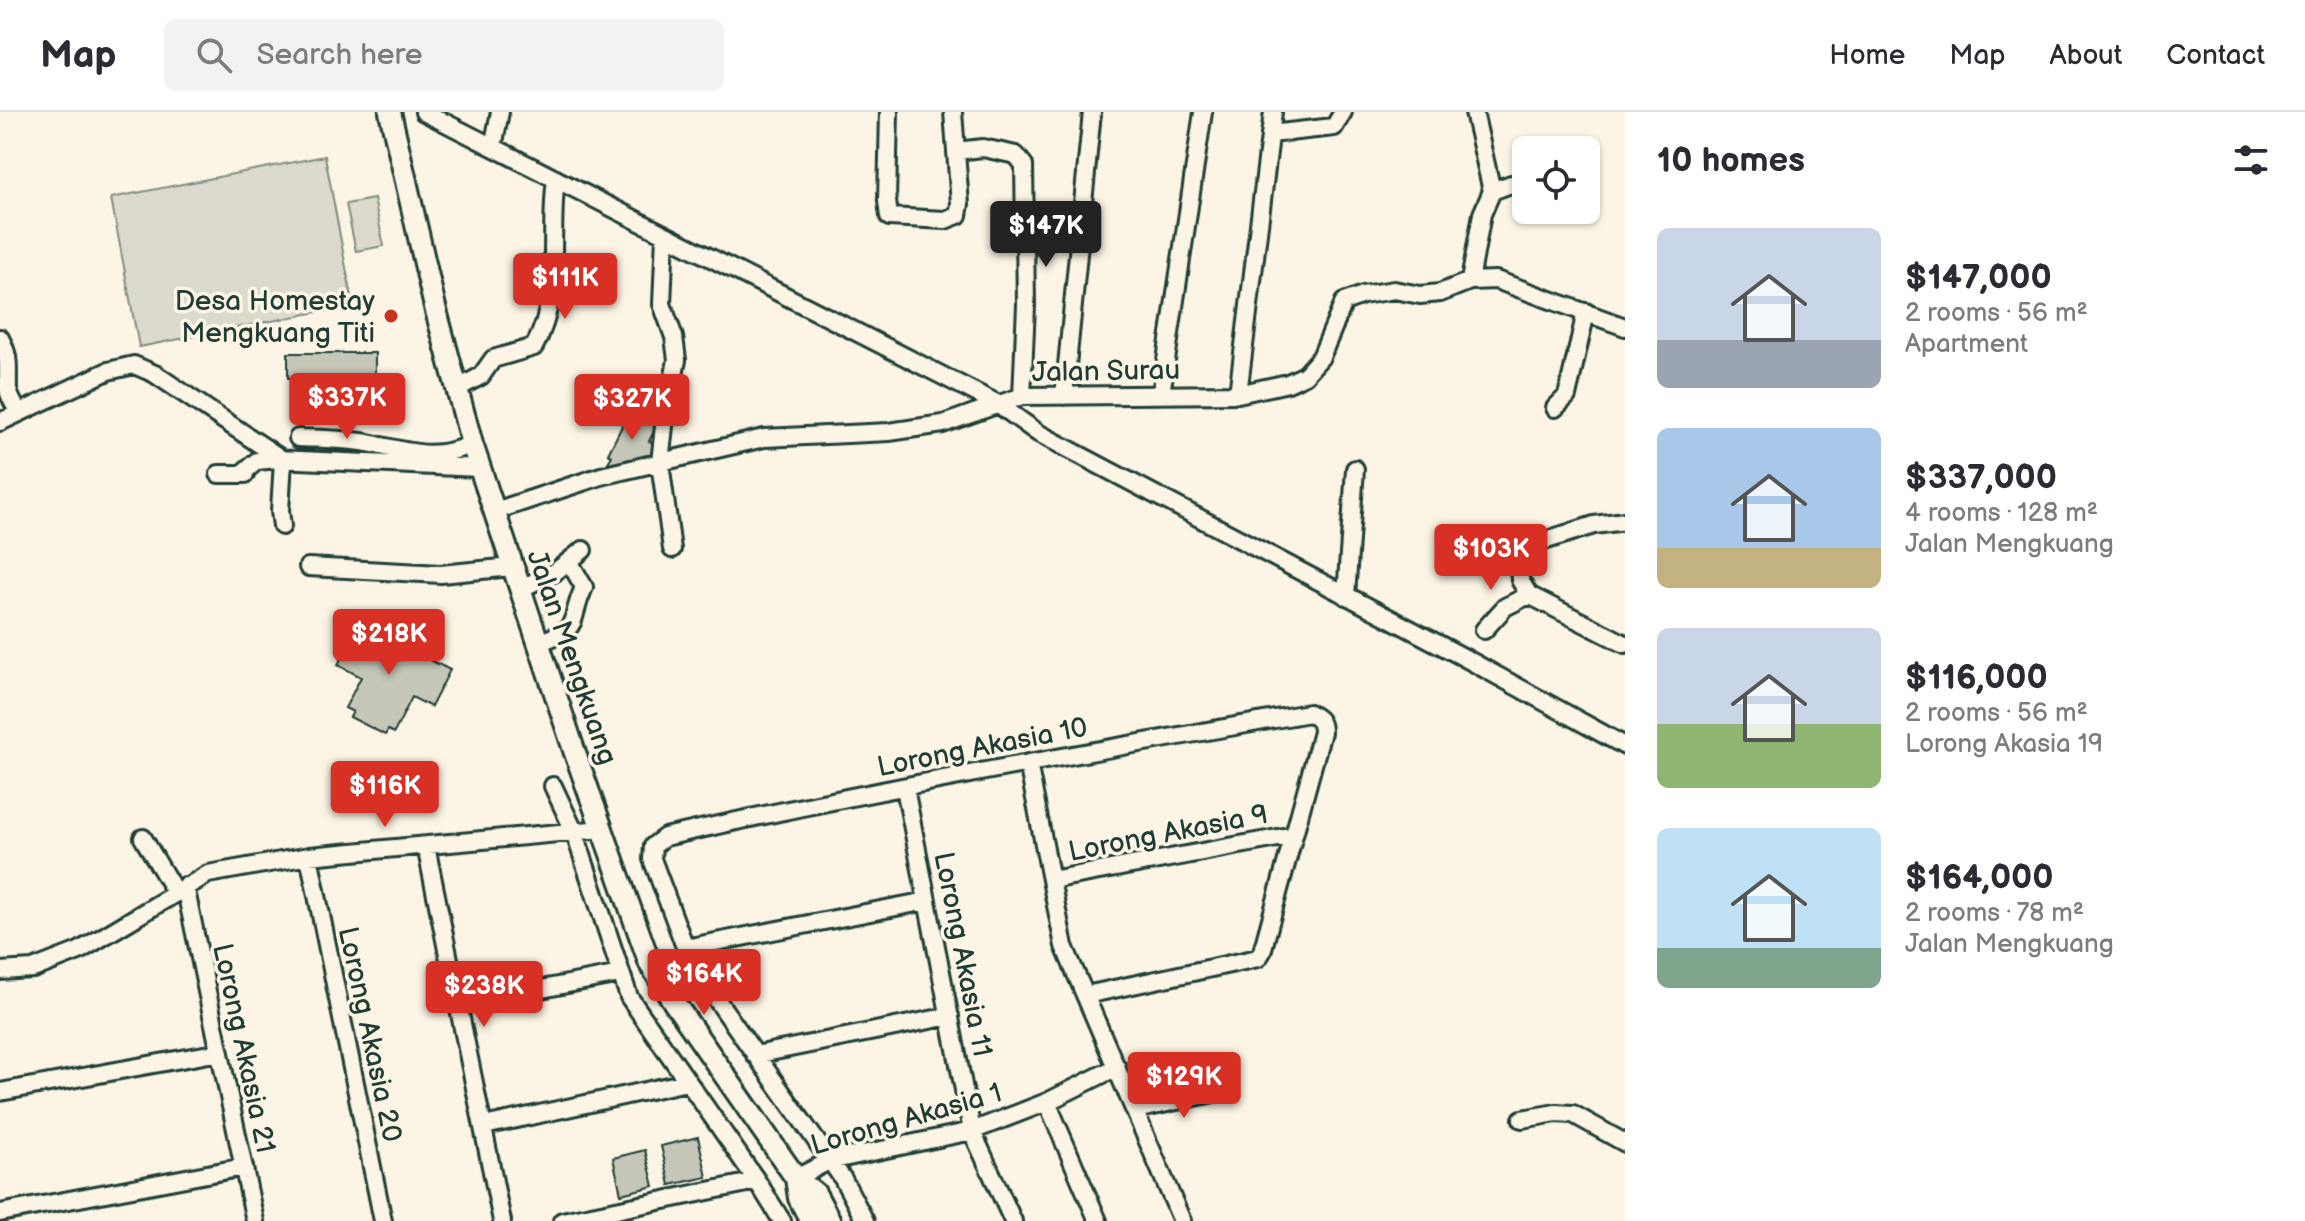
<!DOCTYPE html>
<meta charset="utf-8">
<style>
body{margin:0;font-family:"Balsamiq Sans",sans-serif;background:#f2f2f3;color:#2b2b33;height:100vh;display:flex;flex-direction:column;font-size:30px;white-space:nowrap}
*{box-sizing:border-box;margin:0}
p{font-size:26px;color:#7c7c81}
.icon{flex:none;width:44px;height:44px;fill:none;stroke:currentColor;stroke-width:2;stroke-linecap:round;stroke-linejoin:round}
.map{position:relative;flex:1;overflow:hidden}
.drawer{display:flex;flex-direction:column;background:#fff;width:680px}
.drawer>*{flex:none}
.fabs{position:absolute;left:1512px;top:24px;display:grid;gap:16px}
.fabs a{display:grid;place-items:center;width:88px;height:88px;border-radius:12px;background:#fff;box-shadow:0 2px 6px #0004;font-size:40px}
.price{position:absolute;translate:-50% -68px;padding:0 18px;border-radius:8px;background:#d93025;color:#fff;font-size:26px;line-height:52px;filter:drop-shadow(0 2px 4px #0008)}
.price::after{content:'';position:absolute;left:50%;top:48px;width:24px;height:18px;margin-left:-12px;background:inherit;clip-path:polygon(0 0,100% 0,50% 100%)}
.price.on{background:#222;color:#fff}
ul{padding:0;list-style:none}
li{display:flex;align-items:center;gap:24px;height:200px;padding:0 32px}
li span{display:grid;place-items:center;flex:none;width:224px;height:160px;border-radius:12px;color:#555}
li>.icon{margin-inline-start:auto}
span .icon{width:96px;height:96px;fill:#fffc;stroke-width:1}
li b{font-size:34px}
h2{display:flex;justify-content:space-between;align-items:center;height:96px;padding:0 32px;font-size:34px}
header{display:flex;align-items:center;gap:48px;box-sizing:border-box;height:112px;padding:0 40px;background:#fff;border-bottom:2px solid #e1e1e2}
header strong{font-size:38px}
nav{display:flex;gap:44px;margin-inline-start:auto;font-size:28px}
.search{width:560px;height:72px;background:#f2f2f3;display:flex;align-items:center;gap:20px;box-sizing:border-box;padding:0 28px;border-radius:12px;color:#7c7c81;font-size:30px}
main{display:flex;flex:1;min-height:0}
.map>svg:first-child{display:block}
</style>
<header>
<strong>Map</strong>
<div class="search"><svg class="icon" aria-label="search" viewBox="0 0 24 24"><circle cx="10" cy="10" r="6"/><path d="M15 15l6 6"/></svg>Search here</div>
<nav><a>Home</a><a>Map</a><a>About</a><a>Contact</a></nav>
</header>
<main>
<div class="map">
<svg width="1625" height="1109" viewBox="0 0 1625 1109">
<rect width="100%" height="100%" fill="#fcf5e5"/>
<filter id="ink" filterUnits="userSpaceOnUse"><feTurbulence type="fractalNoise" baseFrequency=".0125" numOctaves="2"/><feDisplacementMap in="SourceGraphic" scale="16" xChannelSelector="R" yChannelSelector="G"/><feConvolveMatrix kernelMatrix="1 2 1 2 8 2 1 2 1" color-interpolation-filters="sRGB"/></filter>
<g filter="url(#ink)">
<path fill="#dcdacc" stroke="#7e8c80" stroke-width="2" d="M325,44L353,193L139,235L111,86Z
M374,87L384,134L356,139L346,92Z"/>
<path fill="#c5c7b9" stroke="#1f3d34" stroke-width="2" d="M288,241H375V265L288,266Z
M625,297L657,313L649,329L655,332L646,352L628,355L619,350L616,357L607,352L612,344L608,342L623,312L619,310Z
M359,511L397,531L405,514L420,521L411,538L450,558L431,595L412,585L394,621L388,618L385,623L350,605L353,600L345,596L361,565L338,553Z
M698,1025L707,1065L670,1073L661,1034Z
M645,1038L654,1074L621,1082L613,1046Z"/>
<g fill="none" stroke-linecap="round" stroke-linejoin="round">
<defs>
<path id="minor" d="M424,0L998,292L1038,321L1465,546L1625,634
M889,0L887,89L889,105L945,108L958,103L960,92L953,0
M1474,0L1492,79
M1270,22L1334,15L1343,0
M493,35L500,0
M956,39L983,36L1016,43L1024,53L1026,193L1022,284
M665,123L662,192L674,225L677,248L664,314L660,351L672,437
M1470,169L1482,102L1492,79L1511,72L1526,78
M0,226C11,246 7,256 8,277C9,285 15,294 19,301
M456,277L481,264L493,247L534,235C563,183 548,123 556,67
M1161,282L1203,0
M1238,282L1273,0
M1064,284L1092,0
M1555,296L1567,284L1586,200
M0,310L108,259L134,253L155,262L283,348L280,399L282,414
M298,326C321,327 345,327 368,331C407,339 433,350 472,332
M219,362H245L246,358L257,349L277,347L480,356
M495,399L601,364L764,326L889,320L943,312L1022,284L1238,282L1288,271L1305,263L1321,245L1344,190L1363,183L1394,178L1420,183L1440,181L1470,169L1496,168L1625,215
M1625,409L1594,413L1522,436L1518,445L1520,468L1529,483L1625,532
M308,455L441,462L512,455
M520,477L555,460L583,438
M1346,484L1355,357
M1484,518L1505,495L1529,483
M538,531C584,514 567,513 584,475L569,449
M1028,651L1064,834L1182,1109
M553,674L574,719L629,885L757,1069L782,1109
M905,676L972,1019L1013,1109
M143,726L175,780
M426,734L502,1109
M309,744L383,1109
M1051,768L1294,723
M185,774L255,1109
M685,836L927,789
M0,859L33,857L79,839L208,762L309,744L602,717
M458,893L620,862
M755,943L950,904
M0,980L220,940
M1047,990L1098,1109
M1135,998L1223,979
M1522,1007L1556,1001L1573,1002L1625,1031
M484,1014L687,970
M796,1066L829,1049L972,1019L1047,990L1117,955
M0,1101L244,1055
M562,1109L757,1069
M865,1109L843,1067L691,851L652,747L653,734L665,725C878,676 1094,639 1309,601C1318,606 1322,609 1322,620L1262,840L1258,846L1086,883"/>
<path id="major" d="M390,0L435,195L472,332L575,641L650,852L673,889L796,1066L815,1081L830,1109
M796,1066L799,1086L811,1109"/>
</defs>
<use href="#minor" stroke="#1f3d34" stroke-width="22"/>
<use href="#major" stroke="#1f3d34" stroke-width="26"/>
<use href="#minor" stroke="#fcf5e5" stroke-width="16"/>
<use href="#major" stroke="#fcf5e5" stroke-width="20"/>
</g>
</g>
<circle fill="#c8321e" stroke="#fcf5e5" stroke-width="3" cx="391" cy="204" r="8"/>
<g text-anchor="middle" stroke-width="7" stroke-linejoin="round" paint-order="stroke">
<g font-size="28" fill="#1f3d34" stroke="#fcf5e5" text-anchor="end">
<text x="375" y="198">Desa Homestay<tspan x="375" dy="32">Mengkuang Titi</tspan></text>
</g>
<g font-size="28" fill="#1f3d34" stroke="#fcf5e5">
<text transform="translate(1106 258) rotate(-1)" y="10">Jalan Surau</text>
<text transform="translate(573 545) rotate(71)" y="10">Jalan Mengkuang</text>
<text transform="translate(982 634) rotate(-11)" y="10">Lorong Akasia 10</text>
<text transform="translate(1168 720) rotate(-11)" y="10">Lorong Akasia 9</text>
<text transform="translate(964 842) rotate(79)" y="10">Lorong Akasia 11</text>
<text transform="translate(371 922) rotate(78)" y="10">Lorong Akasia 20</text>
<text transform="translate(245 936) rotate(78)" y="10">Lorong Akasia 21</text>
<text transform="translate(906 1006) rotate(-16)" y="10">Lorong Akasia 1</text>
</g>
</g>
</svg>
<div class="fabs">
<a><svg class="icon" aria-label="locate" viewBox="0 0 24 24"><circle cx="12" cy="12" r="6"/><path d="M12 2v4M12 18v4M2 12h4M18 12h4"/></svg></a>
</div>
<b class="price on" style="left:1046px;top:157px">$147K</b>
<b class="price" style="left:565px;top:209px">$111K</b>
<b class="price" style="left:347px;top:329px">$337K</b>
<b class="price" style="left:632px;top:330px">$327K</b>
<b class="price" style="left:1491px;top:480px">$103K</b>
<b class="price" style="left:389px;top:565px">$218K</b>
<b class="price" style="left:385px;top:717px">$116K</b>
<b class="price" style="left:704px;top:905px">$164K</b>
<b class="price" style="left:484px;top:917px">$238K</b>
<b class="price" style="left:1184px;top:1008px">$129K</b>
</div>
<section class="drawer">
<h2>10 homes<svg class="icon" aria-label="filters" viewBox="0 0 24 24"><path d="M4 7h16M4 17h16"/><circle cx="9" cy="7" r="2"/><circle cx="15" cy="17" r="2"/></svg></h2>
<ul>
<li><span style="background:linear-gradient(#c9d6e8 70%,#9aa5b1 0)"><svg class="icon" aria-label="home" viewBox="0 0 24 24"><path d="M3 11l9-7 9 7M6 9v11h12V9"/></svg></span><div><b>$147,000</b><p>2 rooms · 56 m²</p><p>Apartment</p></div></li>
<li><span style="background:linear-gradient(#a9c7e8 75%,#c2b280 0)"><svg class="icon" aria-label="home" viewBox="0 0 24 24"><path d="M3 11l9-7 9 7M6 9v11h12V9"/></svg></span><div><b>$337,000</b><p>4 rooms · 128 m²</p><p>Jalan Mengkuang</p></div></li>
<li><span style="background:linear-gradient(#c9d6e8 60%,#8fb573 0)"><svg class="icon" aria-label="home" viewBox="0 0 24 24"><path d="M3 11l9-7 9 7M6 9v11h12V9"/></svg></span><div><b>$116,000</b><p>2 rooms · 56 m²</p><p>Lorong Akasia 19</p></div></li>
<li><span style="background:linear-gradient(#bfe0f5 75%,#7fa58c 0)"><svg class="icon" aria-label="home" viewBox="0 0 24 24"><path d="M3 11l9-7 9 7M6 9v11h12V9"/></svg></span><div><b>$164,000</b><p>2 rooms · 78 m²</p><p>Jalan Mengkuang</p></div></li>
</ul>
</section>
</main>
